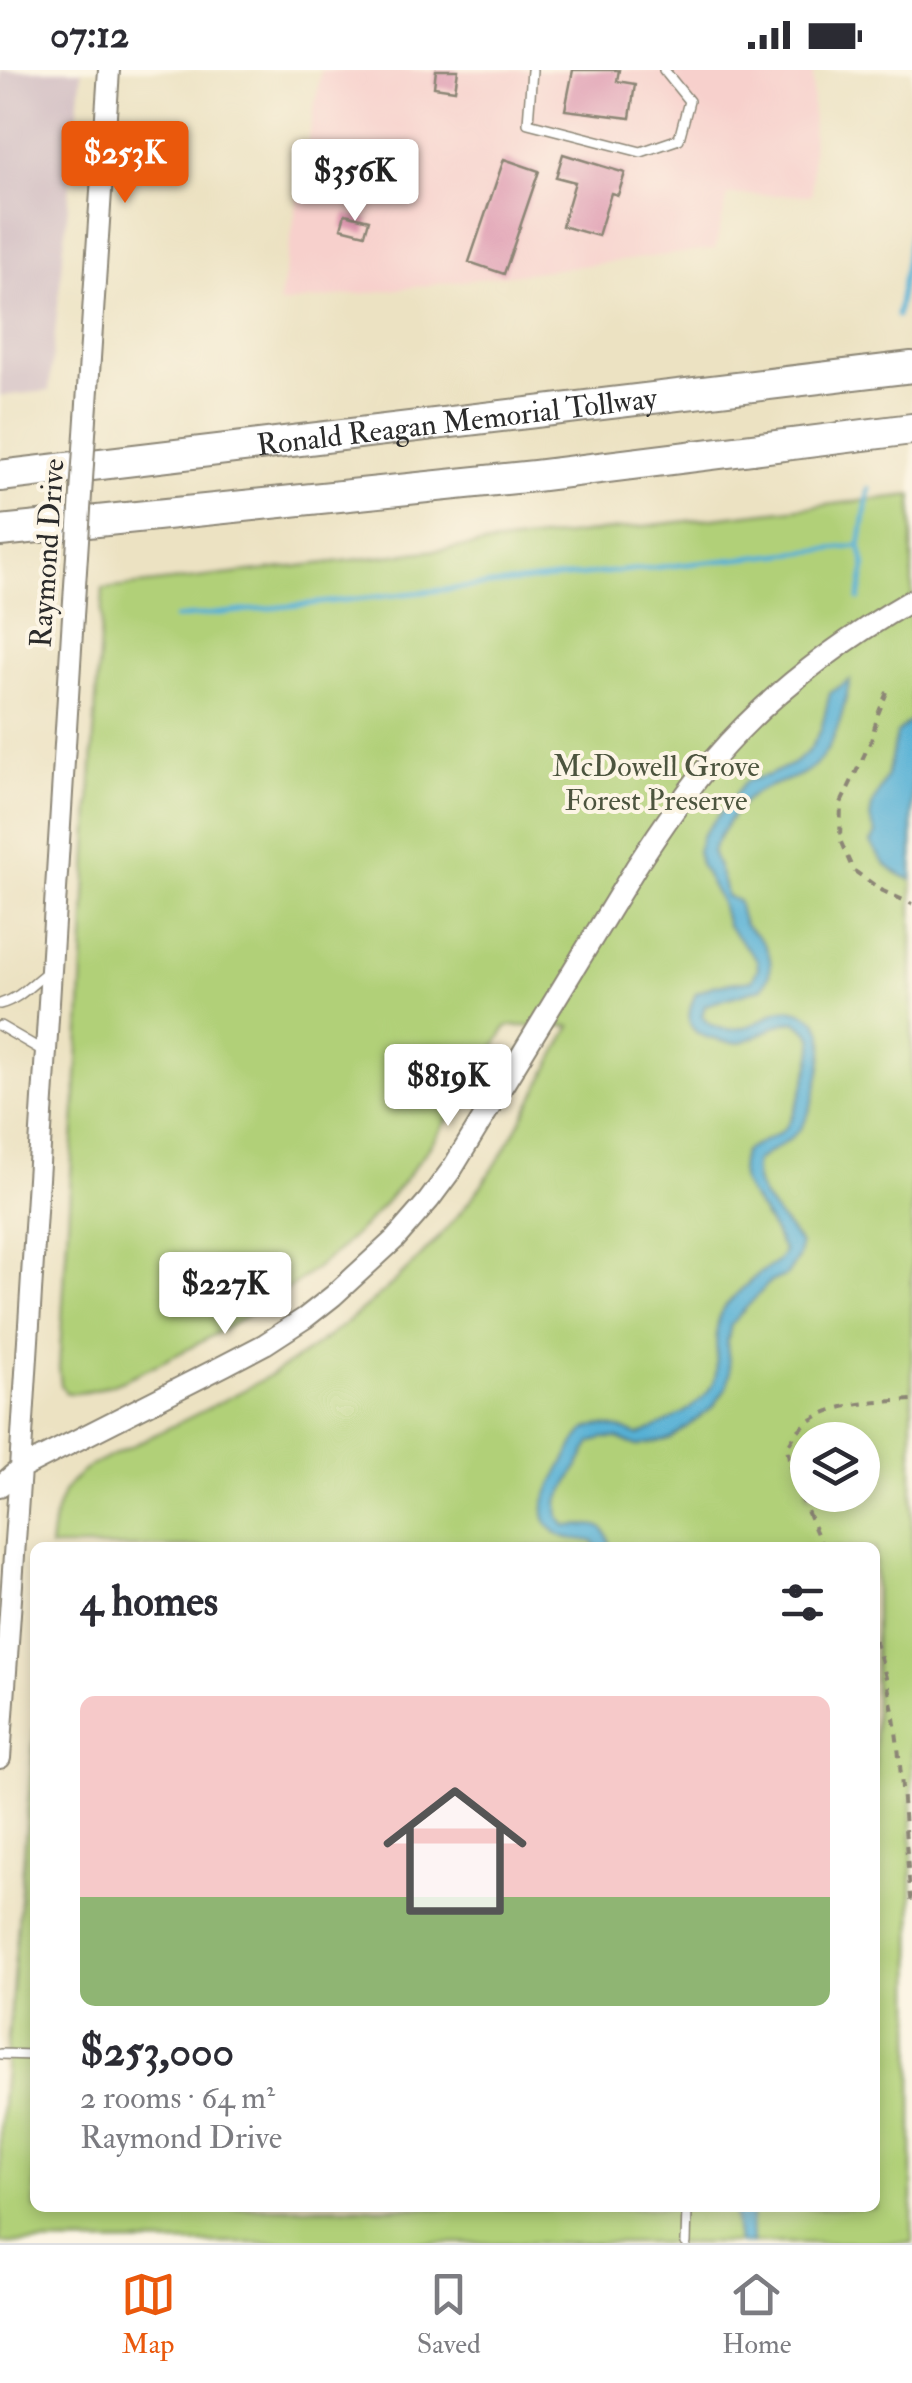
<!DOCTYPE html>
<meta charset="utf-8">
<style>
body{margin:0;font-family:"IM FELL Double Pica",serif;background:#f7f7f7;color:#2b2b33;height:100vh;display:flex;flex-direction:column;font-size:38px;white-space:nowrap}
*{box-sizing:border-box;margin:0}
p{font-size:32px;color:#7c7c81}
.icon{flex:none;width:55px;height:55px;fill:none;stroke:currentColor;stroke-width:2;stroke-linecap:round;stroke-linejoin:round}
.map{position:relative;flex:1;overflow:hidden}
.panel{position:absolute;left:30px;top:1472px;width:850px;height:670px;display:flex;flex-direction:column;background:#fff;border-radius:15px;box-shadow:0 5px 15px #0003}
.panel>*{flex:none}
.controls{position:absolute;left:790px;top:1352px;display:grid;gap:20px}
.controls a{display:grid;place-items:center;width:90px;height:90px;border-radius:50%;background:#fff;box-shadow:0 5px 15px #0003;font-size:50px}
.price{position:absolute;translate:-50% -85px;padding:0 22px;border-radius:10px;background:#fff;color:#222;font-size:32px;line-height:65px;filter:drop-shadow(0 2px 5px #0008)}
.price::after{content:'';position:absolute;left:50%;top:60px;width:30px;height:22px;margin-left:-15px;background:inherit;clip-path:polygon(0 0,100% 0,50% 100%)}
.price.on{background:#ea580c;color:#fff}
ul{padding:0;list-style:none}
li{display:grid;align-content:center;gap:20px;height:530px;padding:0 50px}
li span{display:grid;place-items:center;height:310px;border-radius:15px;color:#555}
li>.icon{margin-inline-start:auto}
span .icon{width:180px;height:180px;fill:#fffc;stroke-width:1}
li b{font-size:42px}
h2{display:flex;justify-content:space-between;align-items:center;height:120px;padding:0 50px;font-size:42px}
.status{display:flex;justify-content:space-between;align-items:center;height:70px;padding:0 50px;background:#fff;direction:ltr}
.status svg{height:28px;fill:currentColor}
.tab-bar{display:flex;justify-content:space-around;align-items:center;height:140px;border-top:2px solid #e1e1e2;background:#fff;font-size:28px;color:#7c7c81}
.tab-bar a{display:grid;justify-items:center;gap:5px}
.tab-bar .on{color:#ea580c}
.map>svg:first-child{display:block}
</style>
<div class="status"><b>07:12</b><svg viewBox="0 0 49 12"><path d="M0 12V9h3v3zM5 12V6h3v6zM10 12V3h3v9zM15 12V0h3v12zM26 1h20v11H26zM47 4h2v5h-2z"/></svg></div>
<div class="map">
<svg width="912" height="2173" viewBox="0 0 912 2173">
<rect width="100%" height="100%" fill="#fcf5e5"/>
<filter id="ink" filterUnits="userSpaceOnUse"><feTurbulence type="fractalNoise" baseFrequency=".01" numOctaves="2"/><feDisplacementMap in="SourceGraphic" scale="20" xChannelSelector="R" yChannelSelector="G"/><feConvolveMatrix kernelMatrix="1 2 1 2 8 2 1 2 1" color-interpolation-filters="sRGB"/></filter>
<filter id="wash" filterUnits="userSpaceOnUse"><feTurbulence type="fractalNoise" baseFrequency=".0048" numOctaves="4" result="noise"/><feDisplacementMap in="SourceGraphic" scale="40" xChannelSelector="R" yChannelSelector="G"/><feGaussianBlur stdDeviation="2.25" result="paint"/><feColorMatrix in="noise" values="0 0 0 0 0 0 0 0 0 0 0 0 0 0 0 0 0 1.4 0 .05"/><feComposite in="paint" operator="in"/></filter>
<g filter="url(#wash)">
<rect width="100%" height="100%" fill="#ece2c2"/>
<path fill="#f7d0cc" d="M321,0H813L812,125H728L715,179L279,234Z"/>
<path fill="#d2bec3" d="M0,0H82L49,321L0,326Z"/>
<path fill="#b1d078" stroke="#6e7e52" stroke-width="2.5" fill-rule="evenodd" d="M912,425V2173H0V2060L35,1658V2138H875V1478L50,1477C53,1444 59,1416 89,1397C143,1370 199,1344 253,1315C342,1266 438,1182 494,1097C522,1054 546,1001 571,956H507C456,1039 403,1128 326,1190C275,1232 217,1265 158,1294C136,1304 87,1329 65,1322L61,1315L59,1298L80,960L91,713L103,519ZM808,1370H862V1425H808Z"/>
<path fill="#57b1d5" stroke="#416e80" stroke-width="2.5" d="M850,610C844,637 837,675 815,695C797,712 770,712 752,725C736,737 720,763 712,781L724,814L726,826L738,831C740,838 741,849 745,855C746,857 755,864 757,866C773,883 775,899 762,918L705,935L702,946C715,964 740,961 758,952C765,949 771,943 778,941C788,938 799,940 808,945C815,949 820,955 822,963C828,980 812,1045 800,1059C789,1073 770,1080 756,1091C748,1124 784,1148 800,1174L799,1186L787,1205L770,1212L731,1254L727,1274L730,1301L727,1317L713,1337L670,1369L637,1376L618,1368H603L591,1373L558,1432L559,1447L566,1456C590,1457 606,1447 610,1477H596L594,1472C578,1467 563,1472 551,1458C545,1452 543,1444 544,1436C545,1426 577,1366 585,1360C601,1350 623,1359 638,1365C663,1355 713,1333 716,1303C719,1280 710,1255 727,1234C735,1225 746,1215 755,1207C767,1196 776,1198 784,1182C778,1170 772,1158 765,1147C751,1124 732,1112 744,1082C756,1072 774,1069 785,1058C795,1046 818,982 812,967C809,960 800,955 795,951C775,953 760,967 741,972C734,974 725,972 717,970C686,964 684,949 696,923L715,915L752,910L758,898L757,890L727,855L721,833L700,794L697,781L702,766L746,711L769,705L793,694L809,681L821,660L830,623Z
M912,649V810C889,801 883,794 871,773L876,764L870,749L872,736L887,705L897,663Z
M733,2138H751L752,2173H738Z"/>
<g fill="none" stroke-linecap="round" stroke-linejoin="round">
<path stroke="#57b1d5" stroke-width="5" d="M897,246L912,156
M859,529L865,497L860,476L869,418
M175,548L860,476"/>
</g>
<g id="blocks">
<path fill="#de99b0" d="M436,0H458L455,20L434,17Z
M573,0H619L617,11L635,14L630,48L565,40Z
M563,84L625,103L618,125L611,123L598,166L562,156L575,112L556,107Z
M504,89L539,101L504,204L469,192Z
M345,144L369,150L365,164L341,158Z"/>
</g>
</g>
<g filter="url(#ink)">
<use href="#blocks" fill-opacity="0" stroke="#8c8676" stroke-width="2.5"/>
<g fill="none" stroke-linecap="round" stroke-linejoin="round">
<defs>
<path id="service" d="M532,0L528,53L641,82L679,69L689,31L664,0
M0,934C21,928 32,913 49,901
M0,956L45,982
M0,1984L35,1985
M686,2173L687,2138"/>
<path id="tertiary" d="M90,288L109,0
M0,1416L20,1399L225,1295L265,1274L305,1248L333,1226L395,1169L429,1130L452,1099L636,797C660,760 685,723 713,690C768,625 839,572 912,530
M0,1688L20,1399L73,546"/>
<g id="motorway">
<path id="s1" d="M0,406L912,297"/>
<path d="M0,461L535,406L912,359"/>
</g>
</defs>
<use href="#service" stroke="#8c8676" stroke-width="12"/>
<use href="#tertiary" stroke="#8c8676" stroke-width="24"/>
<use href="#motorway" stroke="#8c8676" stroke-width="34"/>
<path stroke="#8c8676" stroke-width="4" stroke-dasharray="8 8" stroke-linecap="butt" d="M887,622L878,644L871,671L841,733L840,770L853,800L883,821L912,834
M823,1478L792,1406L787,1377C792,1370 796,1362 802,1357C831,1331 876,1333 912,1330
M875,1570C905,1657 901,1747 912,1836"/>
<use href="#service" stroke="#fff" stroke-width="9"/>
<use href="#tertiary" stroke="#fff" stroke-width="20"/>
<use href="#motorway" stroke="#fff" stroke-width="30"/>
<defs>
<path id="tertiary-bridge" d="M73,546L90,288"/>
</defs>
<use href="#tertiary-bridge" stroke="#8c8676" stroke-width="24" stroke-linecap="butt"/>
<use href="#tertiary-bridge" stroke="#fff" stroke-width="20"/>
</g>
</g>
<g text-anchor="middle" stroke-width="8" stroke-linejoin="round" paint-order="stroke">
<g font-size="30" fill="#2b2b2b" stroke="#fcf5e5">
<text dy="10" stroke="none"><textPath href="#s1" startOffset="460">Ronald Reagan Memorial Tollway</textPath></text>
<text transform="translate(47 483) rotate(-86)" y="10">Raymond Drive</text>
</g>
<g font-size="30" fill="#4c543e" stroke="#fcf5e5">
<text x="656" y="706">McDowell Grove<tspan x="656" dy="34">Forest Preserve</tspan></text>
</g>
</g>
</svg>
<div class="controls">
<a><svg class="icon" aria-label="layers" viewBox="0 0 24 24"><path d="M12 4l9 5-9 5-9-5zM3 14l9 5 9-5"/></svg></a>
</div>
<b class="price on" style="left:125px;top:136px">$253K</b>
<b class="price" style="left:355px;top:154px">$356K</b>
<b class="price" style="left:448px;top:1059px">$819K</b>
<b class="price" style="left:225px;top:1267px">$227K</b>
<section class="panel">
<h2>4 homes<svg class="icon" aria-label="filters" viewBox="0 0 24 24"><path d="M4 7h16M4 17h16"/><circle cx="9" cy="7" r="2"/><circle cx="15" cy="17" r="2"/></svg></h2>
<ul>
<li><span style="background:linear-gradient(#f6c9c9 65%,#8fb573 0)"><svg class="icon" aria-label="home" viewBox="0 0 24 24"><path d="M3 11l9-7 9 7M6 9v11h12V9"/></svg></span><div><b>$253,000</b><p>2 rooms · 64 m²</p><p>Raymond Drive</p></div></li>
</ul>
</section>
</div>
<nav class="tab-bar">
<a class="on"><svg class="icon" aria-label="map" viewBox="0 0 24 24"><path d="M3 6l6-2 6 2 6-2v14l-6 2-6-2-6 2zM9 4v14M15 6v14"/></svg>Map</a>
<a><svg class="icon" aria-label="saved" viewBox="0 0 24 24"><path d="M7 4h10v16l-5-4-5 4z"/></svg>Saved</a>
<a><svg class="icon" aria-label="home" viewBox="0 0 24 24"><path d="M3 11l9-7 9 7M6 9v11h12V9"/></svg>Home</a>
</nav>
